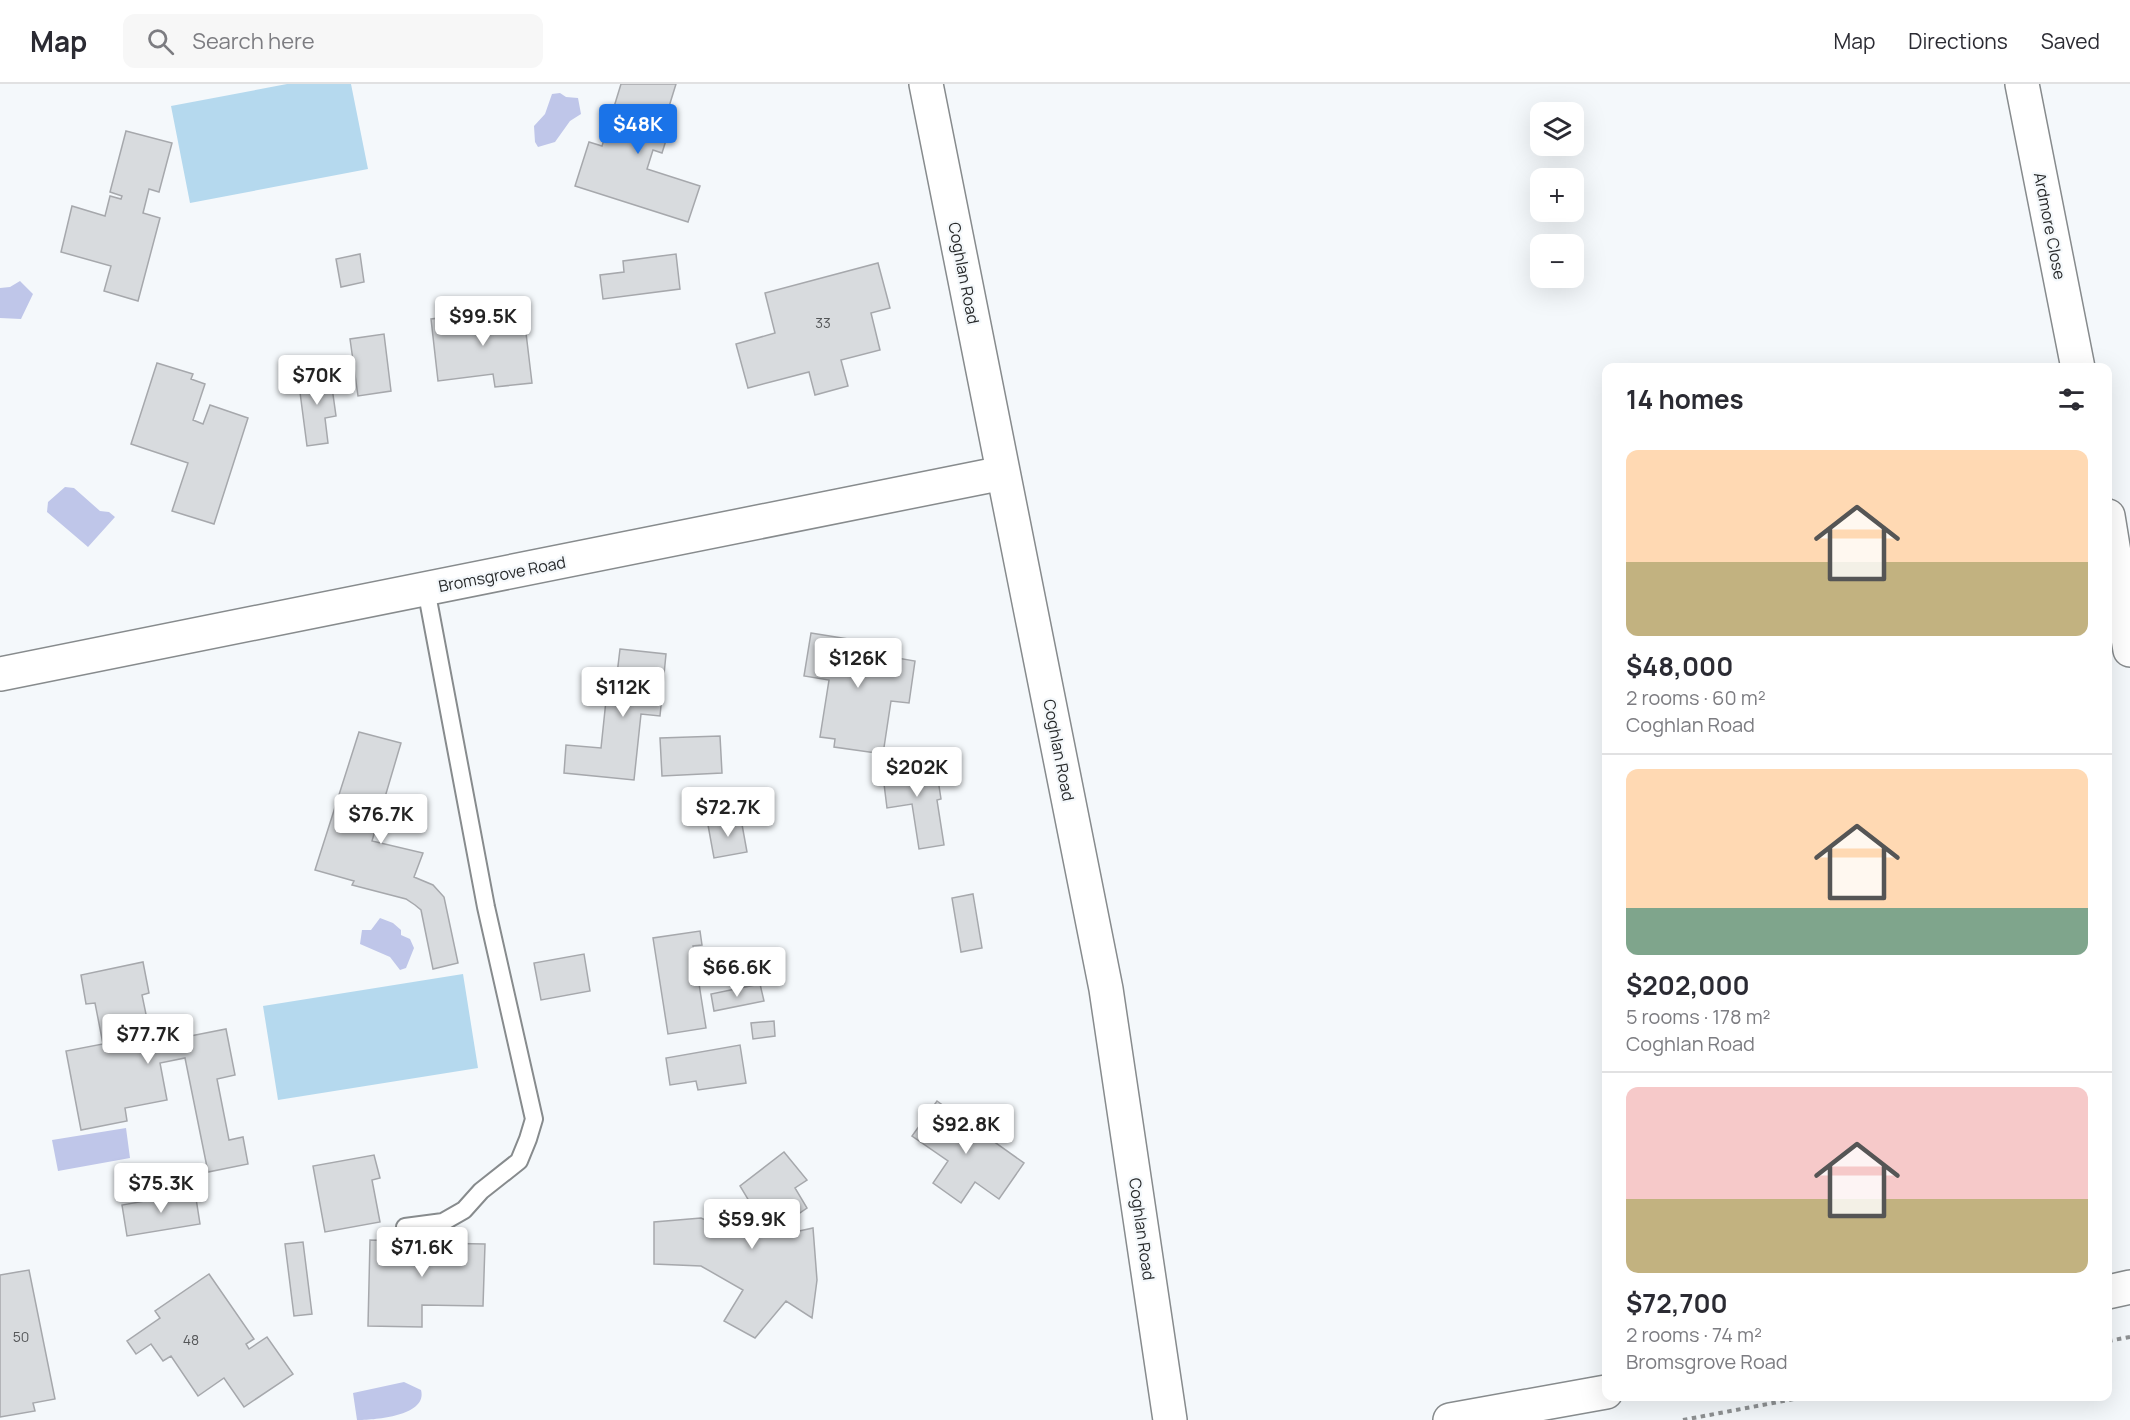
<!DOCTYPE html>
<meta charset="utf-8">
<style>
body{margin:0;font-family:Manrope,sans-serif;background:#f7f7f7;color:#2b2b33;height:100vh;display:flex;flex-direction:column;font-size:22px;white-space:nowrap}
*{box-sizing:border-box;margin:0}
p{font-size:20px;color:#7c7c81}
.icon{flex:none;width:33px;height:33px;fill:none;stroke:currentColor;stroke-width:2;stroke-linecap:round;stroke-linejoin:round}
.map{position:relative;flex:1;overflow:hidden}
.details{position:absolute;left:1602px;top:279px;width:510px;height:1038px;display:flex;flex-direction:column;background:#fff;border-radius:12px;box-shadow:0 6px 24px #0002}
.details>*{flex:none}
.controls{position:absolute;left:1530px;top:18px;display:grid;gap:12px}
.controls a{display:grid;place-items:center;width:54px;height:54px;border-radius:12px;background:#fff;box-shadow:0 6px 24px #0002;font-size:30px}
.price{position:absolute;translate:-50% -51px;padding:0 14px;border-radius:6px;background:#fff;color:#222;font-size:20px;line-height:39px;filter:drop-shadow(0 2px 3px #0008)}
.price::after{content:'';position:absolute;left:50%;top:36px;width:18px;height:14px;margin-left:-9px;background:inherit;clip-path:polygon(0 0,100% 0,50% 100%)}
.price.selected{background:#1a73e8;color:#fff}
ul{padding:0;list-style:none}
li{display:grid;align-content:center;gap:12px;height:318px;padding:0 24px}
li+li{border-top:2px solid #e1e1e2}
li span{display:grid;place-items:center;height:186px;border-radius:12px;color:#555}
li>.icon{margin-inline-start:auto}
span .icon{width:108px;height:108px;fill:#fffc;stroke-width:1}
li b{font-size:26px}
h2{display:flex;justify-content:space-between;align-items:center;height:72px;padding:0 24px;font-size:26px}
header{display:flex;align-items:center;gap:36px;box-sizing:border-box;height:84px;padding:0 30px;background:#fff;border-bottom:2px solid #e1e1e2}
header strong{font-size:28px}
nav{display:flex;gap:33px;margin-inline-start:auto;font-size:21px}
.search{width:420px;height:54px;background:#f7f7f7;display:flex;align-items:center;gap:15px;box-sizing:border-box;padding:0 21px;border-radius:12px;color:#7c7c81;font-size:22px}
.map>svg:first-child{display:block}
</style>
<header>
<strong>Map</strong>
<div class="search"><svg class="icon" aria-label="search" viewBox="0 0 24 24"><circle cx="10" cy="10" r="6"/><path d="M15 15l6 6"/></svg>Search here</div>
<nav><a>Map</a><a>Directions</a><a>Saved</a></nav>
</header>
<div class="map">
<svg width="2130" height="1336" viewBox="0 0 2130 1336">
<rect width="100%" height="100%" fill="#f4f8fb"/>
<path fill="#b5d9ee" d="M287,0H351L368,85L190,119L171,22Z
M463,890L478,984L278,1016L263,922Z"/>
<path fill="#bfc6e9" d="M560,9L566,13L578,14L581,30L570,37L555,58L538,63L535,58L534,42L545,30L552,10Z
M20,197L33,210L21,235L0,234V204L10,203Z
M65,403L74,404L100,427L109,428L115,433L88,463L47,428L48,418Z
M380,834L393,839L401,846V851L410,855L414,864L406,884L400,886L390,873L360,860L362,846H371Z
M126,1044L130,1074L58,1087L52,1056Z
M404,1298L421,1306C428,1332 374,1336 357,1336L353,1309Z"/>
<path fill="#d8dbde" stroke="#a6a8ac" stroke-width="1.5" d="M621,0H676L667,29L674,31L662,69L653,66L647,85L700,102L688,138L575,102L589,58L602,62Z
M126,47L172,59L159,108L149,105L143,129L160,134L138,217L104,207L111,182L61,168L72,122L105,132L110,112L121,115L122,112L110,108Z
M360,170L364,198L341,203L336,175Z
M676,170L680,205L603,215L600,191L624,188L623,177Z
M878,179L890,224L871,229L880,266L841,276L848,302L815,311L809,288L748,304L736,260L775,249L765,209Z
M523,224L532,299L495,303L493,290L438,297L431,235Z
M384,250L391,307L358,312L350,255Z
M157,279L193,290L191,295L205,300L193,336L203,340L210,321L248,334L214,440L172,427L188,379L131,360Z
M330,289L336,332L325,334L328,359L307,362L298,293Z
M811,549L899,563L897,574L915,577L909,619L891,617L883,670L834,663L835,655L820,653L829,596L804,592Z
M620,565L666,570L660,632L641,630L634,696L564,689L566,661L601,664L607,607H615Z
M359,648L401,659L372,757L423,769L414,793L433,801L444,813L458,879L433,885L421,826L415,821L406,815L352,801L354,797L315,786Z
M720,652L722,689L662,692L660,654Z
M935,676L941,715L937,716L944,761L919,765L912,720L887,724L882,684Z
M741,735L747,768L714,774L708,741Z
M973,810L982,864L961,868L952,814Z
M700,847L702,861L693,862L706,944L668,950L653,854Z
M584,870L590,907L541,916L534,879Z
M143,878L149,909L142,911L153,964L186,958L185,953L226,945L235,991L217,995L229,1056L243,1053L248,1080L208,1088L185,974L160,979L167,1016L125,1024L127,1037L81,1046L66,967L103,960L95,919L86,920L81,891Z
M760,900L764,917L714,927L711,910Z
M774,937L775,952L753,955L751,939Z
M740,961L746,999L698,1006L696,997L670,1001L666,974Z
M937,1017L1024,1079L999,1115L975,1098L961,1119L933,1099L948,1077L912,1052Z
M784,1068L807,1096L795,1104L807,1124L778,1144L790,1149L813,1144L817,1196L812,1234L786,1217L755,1254L724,1237L743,1206L701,1182L654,1180V1138L701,1134L731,1147L734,1137L764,1150L772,1135L761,1137L740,1102Z
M374,1071L380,1094L372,1096L380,1138L325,1148L313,1082Z
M195,1108L200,1140L127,1152L122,1121Z
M406,1148L433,1149V1159L485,1160L483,1222L422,1221V1243L368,1242L370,1156L406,1157Z
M303,1158L312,1230L294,1232L285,1160Z
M29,1186L55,1315L33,1319L35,1327L0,1333V1191Z
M209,1190L254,1255L246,1260L249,1265L267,1253L293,1290L244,1323L224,1294L198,1312L171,1272L163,1277L151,1260L136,1270L127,1257L160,1234L155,1227Z"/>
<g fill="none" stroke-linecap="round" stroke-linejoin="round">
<defs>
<path id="lane" d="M405,1143L443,1138L464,1126L481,1107L519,1077L528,1055L534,1035L486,823L426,505"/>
<path id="street" d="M926,0L1106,905L1170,1336
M2022,0L2078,284
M2108,432L2130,566
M0,590L1003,389"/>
<path id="secondary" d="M2108,1208L2130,1203
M1450,1336L1606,1308"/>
</defs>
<use href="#lane" stroke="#878b8d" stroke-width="20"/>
<use href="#street" stroke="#878b8d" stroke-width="36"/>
<use href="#secondary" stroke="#878b8d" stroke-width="36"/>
<path stroke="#8e9193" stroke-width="4" stroke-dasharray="4.5 4.5" stroke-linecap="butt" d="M2108,1257L2130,1253
M1683,1336L1810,1312"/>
<use href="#lane" stroke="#fff" stroke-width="16"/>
<use href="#street" stroke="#fff" stroke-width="33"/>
<use href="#secondary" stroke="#fff" stroke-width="33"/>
</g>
<g text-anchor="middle" stroke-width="4.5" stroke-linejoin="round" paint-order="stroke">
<g font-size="14" fill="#545658">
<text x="823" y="244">33</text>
<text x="21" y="1258">50</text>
<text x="191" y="1261">48</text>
</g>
<g font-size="16" fill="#282a2b" stroke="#f4f8fb">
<text transform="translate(2050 142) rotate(79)" y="6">Ardmore Close</text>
<text transform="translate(964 189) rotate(79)" y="6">Coghlan Road</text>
<text transform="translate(502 490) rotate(-11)" y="6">Bromsgrove Road</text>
<text transform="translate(1059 666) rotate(79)" y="6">Coghlan Road</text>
<text transform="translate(1142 1145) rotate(82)" y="6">Coghlan Road</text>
</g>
</g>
</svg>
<div class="controls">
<a><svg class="icon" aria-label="layers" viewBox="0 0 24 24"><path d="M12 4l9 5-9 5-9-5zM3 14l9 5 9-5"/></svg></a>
<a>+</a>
<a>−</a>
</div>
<b class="price selected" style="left:638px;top:71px">$48K</b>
<b class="price" style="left:483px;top:263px">$99.5K</b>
<b class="price" style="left:317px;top:322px">$70K</b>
<b class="price" style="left:858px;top:605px">$126K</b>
<b class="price" style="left:623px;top:634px">$112K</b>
<b class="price" style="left:917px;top:714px">$202K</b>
<b class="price" style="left:728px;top:754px">$72.7K</b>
<b class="price" style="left:381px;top:761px">$76.7K</b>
<b class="price" style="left:737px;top:914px">$66.6K</b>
<b class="price" style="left:148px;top:981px">$77.7K</b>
<b class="price" style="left:966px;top:1071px">$92.8K</b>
<b class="price" style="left:161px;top:1130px">$75.3K</b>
<b class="price" style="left:752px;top:1166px">$59.9K</b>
<b class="price" style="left:422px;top:1194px">$71.6K</b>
<section class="details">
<h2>14 homes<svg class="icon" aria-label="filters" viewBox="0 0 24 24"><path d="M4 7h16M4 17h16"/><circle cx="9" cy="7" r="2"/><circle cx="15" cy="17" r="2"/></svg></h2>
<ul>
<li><span style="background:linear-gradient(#ffd9b3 60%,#c2b280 0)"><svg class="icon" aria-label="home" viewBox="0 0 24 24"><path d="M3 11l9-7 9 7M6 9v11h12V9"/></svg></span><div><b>$48,000</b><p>2 rooms · 60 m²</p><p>Coghlan Road</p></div></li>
<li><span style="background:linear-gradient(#ffd9b3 75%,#7fa58c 0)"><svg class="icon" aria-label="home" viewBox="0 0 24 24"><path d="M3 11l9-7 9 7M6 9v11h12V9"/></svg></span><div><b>$202,000</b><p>5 rooms · 178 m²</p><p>Coghlan Road</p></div></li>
<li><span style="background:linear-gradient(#f6c9c9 60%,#c2b280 0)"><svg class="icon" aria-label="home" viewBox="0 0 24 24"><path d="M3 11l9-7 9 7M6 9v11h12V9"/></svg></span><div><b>$72,700</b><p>2 rooms · 74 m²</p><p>Bromsgrove Road</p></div></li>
</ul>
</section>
</div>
